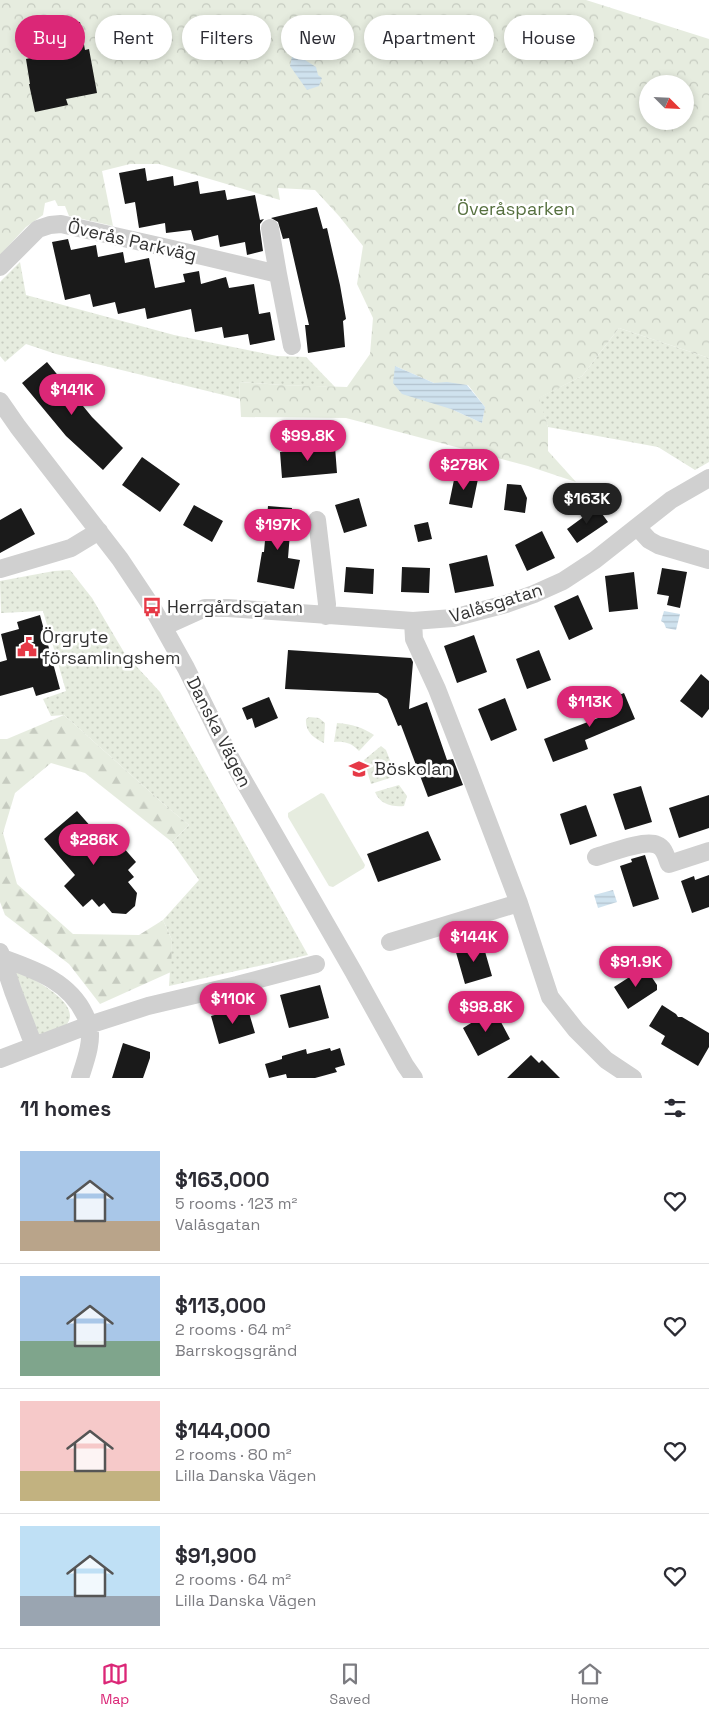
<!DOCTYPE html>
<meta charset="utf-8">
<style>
body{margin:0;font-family:"Space Grotesk",sans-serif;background:#f7f7f7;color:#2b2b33;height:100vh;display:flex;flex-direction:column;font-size:19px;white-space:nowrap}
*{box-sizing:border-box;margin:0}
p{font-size:16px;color:#7c7c81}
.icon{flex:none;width:28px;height:28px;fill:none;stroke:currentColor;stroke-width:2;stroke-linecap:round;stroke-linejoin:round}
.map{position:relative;height:1078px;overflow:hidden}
.side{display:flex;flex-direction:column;background:#fff;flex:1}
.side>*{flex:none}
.hud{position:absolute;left:15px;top:15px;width:680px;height:45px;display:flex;gap:10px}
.needle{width:32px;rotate:114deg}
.buttons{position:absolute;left:639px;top:75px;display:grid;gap:10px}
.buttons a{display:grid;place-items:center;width:55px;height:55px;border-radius:50%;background:#fff;box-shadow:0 2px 8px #0003;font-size:25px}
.price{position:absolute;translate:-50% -42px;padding:0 11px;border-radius:18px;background:#db2777;color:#fff;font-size:16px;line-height:32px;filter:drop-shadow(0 1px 2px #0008)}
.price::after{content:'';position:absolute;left:50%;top:30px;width:15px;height:11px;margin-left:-8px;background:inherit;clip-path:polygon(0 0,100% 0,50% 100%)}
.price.on{background:#222;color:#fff}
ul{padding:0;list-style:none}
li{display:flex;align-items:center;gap:15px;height:125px;padding:0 20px}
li+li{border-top:1px solid #e1e1e2}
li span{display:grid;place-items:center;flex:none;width:140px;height:100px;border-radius:0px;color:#555}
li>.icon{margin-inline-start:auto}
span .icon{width:60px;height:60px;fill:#fffc;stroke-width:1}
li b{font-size:21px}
h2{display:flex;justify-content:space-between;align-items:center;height:60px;padding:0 20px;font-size:21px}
.chip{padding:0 18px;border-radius:22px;background:#fff;box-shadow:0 2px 8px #0003;font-size:18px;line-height:45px}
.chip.on{background:#db2777;color:#fff}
.tabs{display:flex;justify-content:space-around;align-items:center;height:70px;border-top:1px solid #e1e1e2;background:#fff;font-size:14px;color:#7c7c81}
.tabs a{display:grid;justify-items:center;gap:2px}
.tabs .on{color:#db2777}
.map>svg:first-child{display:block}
</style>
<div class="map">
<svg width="709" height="1078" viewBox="0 0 709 1078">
<defs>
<pattern id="grass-dots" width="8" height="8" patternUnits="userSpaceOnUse" patternTransform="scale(1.25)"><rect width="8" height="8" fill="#e6ecdf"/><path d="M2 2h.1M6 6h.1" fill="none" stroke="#c6cbc0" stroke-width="1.8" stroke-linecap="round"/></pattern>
<pattern id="forest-firs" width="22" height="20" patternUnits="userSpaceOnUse" patternTransform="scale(1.25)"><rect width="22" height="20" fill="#e6ecdf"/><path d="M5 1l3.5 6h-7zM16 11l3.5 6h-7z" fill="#c6cbc0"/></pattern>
<pattern id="park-crowns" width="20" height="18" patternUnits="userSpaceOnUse" patternTransform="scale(1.25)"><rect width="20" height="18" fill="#e6ecdf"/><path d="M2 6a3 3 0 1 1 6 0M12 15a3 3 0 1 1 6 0" fill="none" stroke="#c6cbc0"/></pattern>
<pattern id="water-rules" width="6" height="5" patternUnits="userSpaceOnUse" patternTransform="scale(1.25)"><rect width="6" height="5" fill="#cfe2ee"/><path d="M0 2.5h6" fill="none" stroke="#b2c2cd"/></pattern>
</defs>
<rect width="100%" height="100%" fill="#fff"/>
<path fill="url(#grass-dots)" d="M20,262L26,295L174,335L277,356L306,357L335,387L282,385L239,382L240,399L56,354L26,344L5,362L0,356V282Z
M619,328L709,358V462L695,470L658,447L548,427L538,398L582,376Z
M70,570L92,598L125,654L160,692L308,955L169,986L172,940L163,920L199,880L172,842L189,825L167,807L64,715L51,716L43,699L66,691L43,611L1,613L0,581L54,571Z
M309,717L319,718L325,723L324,743C314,738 305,732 306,719Z
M337,723C352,724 362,727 374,735L359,751C352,743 344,741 334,742Z
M381,746L386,750L396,776L371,784L364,760Z
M399,785L407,796L404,806C391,807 380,804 375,792Z
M18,971C33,979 91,1007 62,1029C56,1033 46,1035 40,1038L15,973Z"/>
<path fill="url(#forest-firs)" d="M64,715L167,807L189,825L172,842L85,773L51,763L15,793L3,833L17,884L73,934L139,935L163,920L172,940L171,972L100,1004L69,964L5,915L0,902V739H7Z"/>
<path fill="url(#park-crowns)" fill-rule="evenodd" d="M0,0H586L709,39V358L619,328L582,376L539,398L548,427V451L576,482L528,466L346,418L241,417L239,382L282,385L347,387L370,354L373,318L357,284L363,246L339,216L315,190L278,188L280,200L159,164H130L102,171L113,226L69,216L65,206H58L55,200L45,203L43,215L26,227L0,255ZM648,84H685V121H648ZM395,366L434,383L468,385L485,407L482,423L451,409Z"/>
<path fill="#e6ecdf" d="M321,793L324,794L365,865L364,868L333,887L329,886L288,817V813Z"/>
<path fill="url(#water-rules)" d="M294,47L299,49L305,60L316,67L318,75L322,78L319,86L307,90L290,66Z
M395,366L434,383L447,382L467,385L485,407L482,423L451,409L402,394L393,383Z
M664,611L680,614L676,630L666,628L664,623L661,621Z
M613,890L617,902L598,908L594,895Z"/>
<path fill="#1a1a1a" d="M80,22L85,50L89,49L97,93L66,99L68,105L35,112L29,84H30L26,59L30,58L27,48L39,30Z
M145,168L147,181L173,176L174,186L198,181L200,194L225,190L227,200L255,195L260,220L264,219L260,224V229L263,251L247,255L245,242L220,247L218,235L194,241L191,230L166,233L165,223L139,228L135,202L125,204L119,173Z
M317,207L323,229L327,228L340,285L346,319L343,321L345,347L308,353L305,325H309L289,238L283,239L278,222L271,218Z
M68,239L71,250L96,245L98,257L123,252L125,263L149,258L155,288L185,282L183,274L199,271L201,284L226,277L229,288L254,284L259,314L270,312L275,340L250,345L248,334L224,338L222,327L195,332L191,309L147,319L145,308L118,314L115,302L93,307L90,294L65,300L52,242Z
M47,362L92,417L123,448L103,470L66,436L22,383Z
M335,447L337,473L282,478L280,452Z
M142,457L180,484L160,512L122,485Z
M455,475L478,479L472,508L449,504Z
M507,484L521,485L527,498L525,513L504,510Z
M359,498L367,526L344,533L335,505Z
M194,505L223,521L212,542L183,525Z
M268,506L292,508L288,558L300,560L294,589L257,582L262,552H264Z
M597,507L608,522L577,543L567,529Z
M21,508L35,534L0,553V520Z
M428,522L432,539L418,542L414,525Z
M542,531L555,558L527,571L515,545Z
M487,555L494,586L455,593L449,564Z
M346,567L374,569L373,594L344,592Z
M402,567L430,568L429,593L401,592Z
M662,568L687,572L680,608L667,605L669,596L657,594Z
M634,572L638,609L609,612L605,576Z
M578,595L593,629L569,640L554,606Z
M40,615L60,689L36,696L33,687L0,696V662L7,660L1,634L19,629L17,622Z
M474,635L487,672L457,683L444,646Z
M288,650L411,658L413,662L409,709L427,702L447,760L453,759L463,785L428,797L401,725L398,726L387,699L378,693L285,689Z
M539,650L551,680L527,689L516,659Z
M701,674L709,681V709L702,718L680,701Z
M624,693L635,719L585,740L588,749L553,762L544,739L598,718L593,706Z
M269,697L278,718L255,728L252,718L247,720L242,708Z
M505,698L517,730L491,741L478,709Z
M641,786L652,822L625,830L613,794Z
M709,795V828L679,838L669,808Z
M586,805L597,836L570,845L560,814Z
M77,811L108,846L116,839L136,862L128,870L134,877L128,882L137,893L135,906L126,914L112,913L104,903L99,907L92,899L83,907L64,886L75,875L44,839Z
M428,831L441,860L378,882L367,854Z
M645,855L659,899L633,907L620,866L632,862L631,859Z
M709,875V907L692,913L681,881L694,876L695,880Z
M482,941L492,976L465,984L455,949Z
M645,967L657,985V990L628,1009L614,987Z
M320,985L329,1018L289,1028L280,995Z
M662,1005L676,1014L678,1017H682L709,1033V1047L698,1066L661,1044L665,1036L649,1026Z
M247,1006L255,1033L219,1044L211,1016Z
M494,1009L510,1039L478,1056L463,1028Z
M123,1043L150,1052V1058L143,1078H112Z
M330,1048L331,1051L340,1048L345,1065L335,1068L337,1072L315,1078H287L286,1074L269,1078L265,1064L282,1059V1056L306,1049L307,1054Z
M531,1055L539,1063L542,1060L560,1078H507Z"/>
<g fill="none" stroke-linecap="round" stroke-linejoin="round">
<path stroke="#d0d0d0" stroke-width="18" d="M270,228L278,274
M0,267L38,229L50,225L61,224L168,248L278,274L292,346
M0,401L18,427L120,559L152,607L186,668L230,757L353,971L405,1065L414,1078
M317,520L327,604L326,616
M637,527L649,540L658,545L709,560
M0,569L71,548L99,531
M413,621L414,639L437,689L468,769L519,903L550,997L576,1030L606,1060L633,1078
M163,627L205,608H228L413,621L453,618L506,604L534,594L563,581L595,560L671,500L709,478
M596,857C610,853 645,839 657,845C665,848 666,857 669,864L709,851
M390,942L519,903
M0,952L13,991L34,1046
M2,958C35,970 69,981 85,1015C86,1018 89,1022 89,1025C93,1042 85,1062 80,1078
M0,1059L89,1025L148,1006L237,985L316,964"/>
</g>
<defs>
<symbol id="bus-bare" viewBox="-9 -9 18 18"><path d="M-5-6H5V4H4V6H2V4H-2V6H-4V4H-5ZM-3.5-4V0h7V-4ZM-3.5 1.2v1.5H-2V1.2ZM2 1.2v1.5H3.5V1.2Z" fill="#e63946" stroke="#fff" stroke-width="2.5" paint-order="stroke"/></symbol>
<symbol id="civic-bare" viewBox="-9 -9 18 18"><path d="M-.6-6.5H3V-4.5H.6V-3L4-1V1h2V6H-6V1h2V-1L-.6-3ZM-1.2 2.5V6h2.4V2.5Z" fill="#e63946" stroke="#fff" stroke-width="2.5" paint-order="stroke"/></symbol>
<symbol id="school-bare" viewBox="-9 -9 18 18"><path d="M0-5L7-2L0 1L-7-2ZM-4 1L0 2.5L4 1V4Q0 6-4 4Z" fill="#e63946" stroke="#fff" stroke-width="2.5" paint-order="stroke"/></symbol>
</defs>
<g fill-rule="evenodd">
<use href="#bus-bare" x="138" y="593" width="28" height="28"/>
<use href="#civic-bare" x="13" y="633" width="28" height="28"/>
<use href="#school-bare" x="345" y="755" width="28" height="28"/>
</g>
<g text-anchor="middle" stroke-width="5" stroke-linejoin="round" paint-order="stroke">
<g font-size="18" fill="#56703f" stroke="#fff">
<text x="516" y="215">Överåsparken</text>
</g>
<g font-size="18" fill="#333" stroke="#fff">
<text transform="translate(132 241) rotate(13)" y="6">Överås Parkväg</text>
<text transform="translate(496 603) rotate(-17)" y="6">Valåsgatan</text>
<text transform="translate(219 732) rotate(63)" y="6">Danska Vägen</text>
</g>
<g font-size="18" fill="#333" stroke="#fff" text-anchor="start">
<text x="167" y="613">Herrgårdsgatan</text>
<text x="42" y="643">Örgryte<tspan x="42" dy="21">församlingshem</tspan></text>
<text x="374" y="775">Böskolan</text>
</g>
</g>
</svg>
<div class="buttons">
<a><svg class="needle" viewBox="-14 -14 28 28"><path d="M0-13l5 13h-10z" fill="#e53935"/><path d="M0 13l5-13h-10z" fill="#7c7c81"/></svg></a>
</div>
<b class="price" style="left:72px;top:416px">$141K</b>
<b class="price" style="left:308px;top:462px">$99.8K</b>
<b class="price" style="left:464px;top:491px">$278K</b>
<b class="price on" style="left:587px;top:525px">$163K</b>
<b class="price" style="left:278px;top:551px">$197K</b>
<b class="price" style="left:590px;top:728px">$113K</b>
<b class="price" style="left:94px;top:866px">$286K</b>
<b class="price" style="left:474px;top:963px">$144K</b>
<b class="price" style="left:636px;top:988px">$91.9K</b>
<b class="price" style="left:233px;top:1025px">$110K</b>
<b class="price" style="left:486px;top:1033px">$98.8K</b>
<div class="hud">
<a class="chip on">Buy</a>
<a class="chip">Rent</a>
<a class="chip">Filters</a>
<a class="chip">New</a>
<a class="chip">Apartment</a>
<a class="chip">House</a>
</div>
</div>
<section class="side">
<h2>11 homes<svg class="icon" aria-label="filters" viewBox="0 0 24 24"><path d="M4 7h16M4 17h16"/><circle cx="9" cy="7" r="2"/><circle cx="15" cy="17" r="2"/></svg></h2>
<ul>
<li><span style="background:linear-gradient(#a9c7e8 70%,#b9a48a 0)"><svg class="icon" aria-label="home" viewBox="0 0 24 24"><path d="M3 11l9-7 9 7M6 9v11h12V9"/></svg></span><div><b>$163,000</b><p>5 rooms · 123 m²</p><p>Valåsgatan</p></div><svg class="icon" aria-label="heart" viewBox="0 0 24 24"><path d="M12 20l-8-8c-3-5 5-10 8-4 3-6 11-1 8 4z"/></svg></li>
<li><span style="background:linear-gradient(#a9c7e8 65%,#7fa58c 0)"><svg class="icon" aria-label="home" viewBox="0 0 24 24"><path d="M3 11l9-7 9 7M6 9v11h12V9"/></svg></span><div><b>$113,000</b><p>2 rooms · 64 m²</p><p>Barrskogsgränd</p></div><svg class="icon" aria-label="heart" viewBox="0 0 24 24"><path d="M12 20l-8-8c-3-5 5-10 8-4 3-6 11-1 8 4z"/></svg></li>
<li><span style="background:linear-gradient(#f6c9c9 70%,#c2b280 0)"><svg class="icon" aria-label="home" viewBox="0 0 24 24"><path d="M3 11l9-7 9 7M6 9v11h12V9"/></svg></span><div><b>$144,000</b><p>2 rooms · 80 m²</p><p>Lilla Danska Vägen</p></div><svg class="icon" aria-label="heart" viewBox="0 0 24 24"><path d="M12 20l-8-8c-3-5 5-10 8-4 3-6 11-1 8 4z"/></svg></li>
<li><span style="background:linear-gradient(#bfe0f5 70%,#9aa5b1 0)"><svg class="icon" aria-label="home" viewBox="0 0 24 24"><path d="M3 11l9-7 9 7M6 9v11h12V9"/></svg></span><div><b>$91,900</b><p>2 rooms · 64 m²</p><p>Lilla Danska Vägen</p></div><svg class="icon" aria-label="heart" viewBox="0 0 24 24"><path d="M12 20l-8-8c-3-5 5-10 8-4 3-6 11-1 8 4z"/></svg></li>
</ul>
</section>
<nav class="tabs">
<a class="on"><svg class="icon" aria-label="map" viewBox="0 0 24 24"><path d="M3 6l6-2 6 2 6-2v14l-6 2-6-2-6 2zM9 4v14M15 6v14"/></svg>Map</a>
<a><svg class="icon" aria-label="saved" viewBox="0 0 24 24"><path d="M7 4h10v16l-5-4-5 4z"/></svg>Saved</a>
<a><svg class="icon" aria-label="home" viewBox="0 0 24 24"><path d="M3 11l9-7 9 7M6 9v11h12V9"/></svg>Home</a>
</nav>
